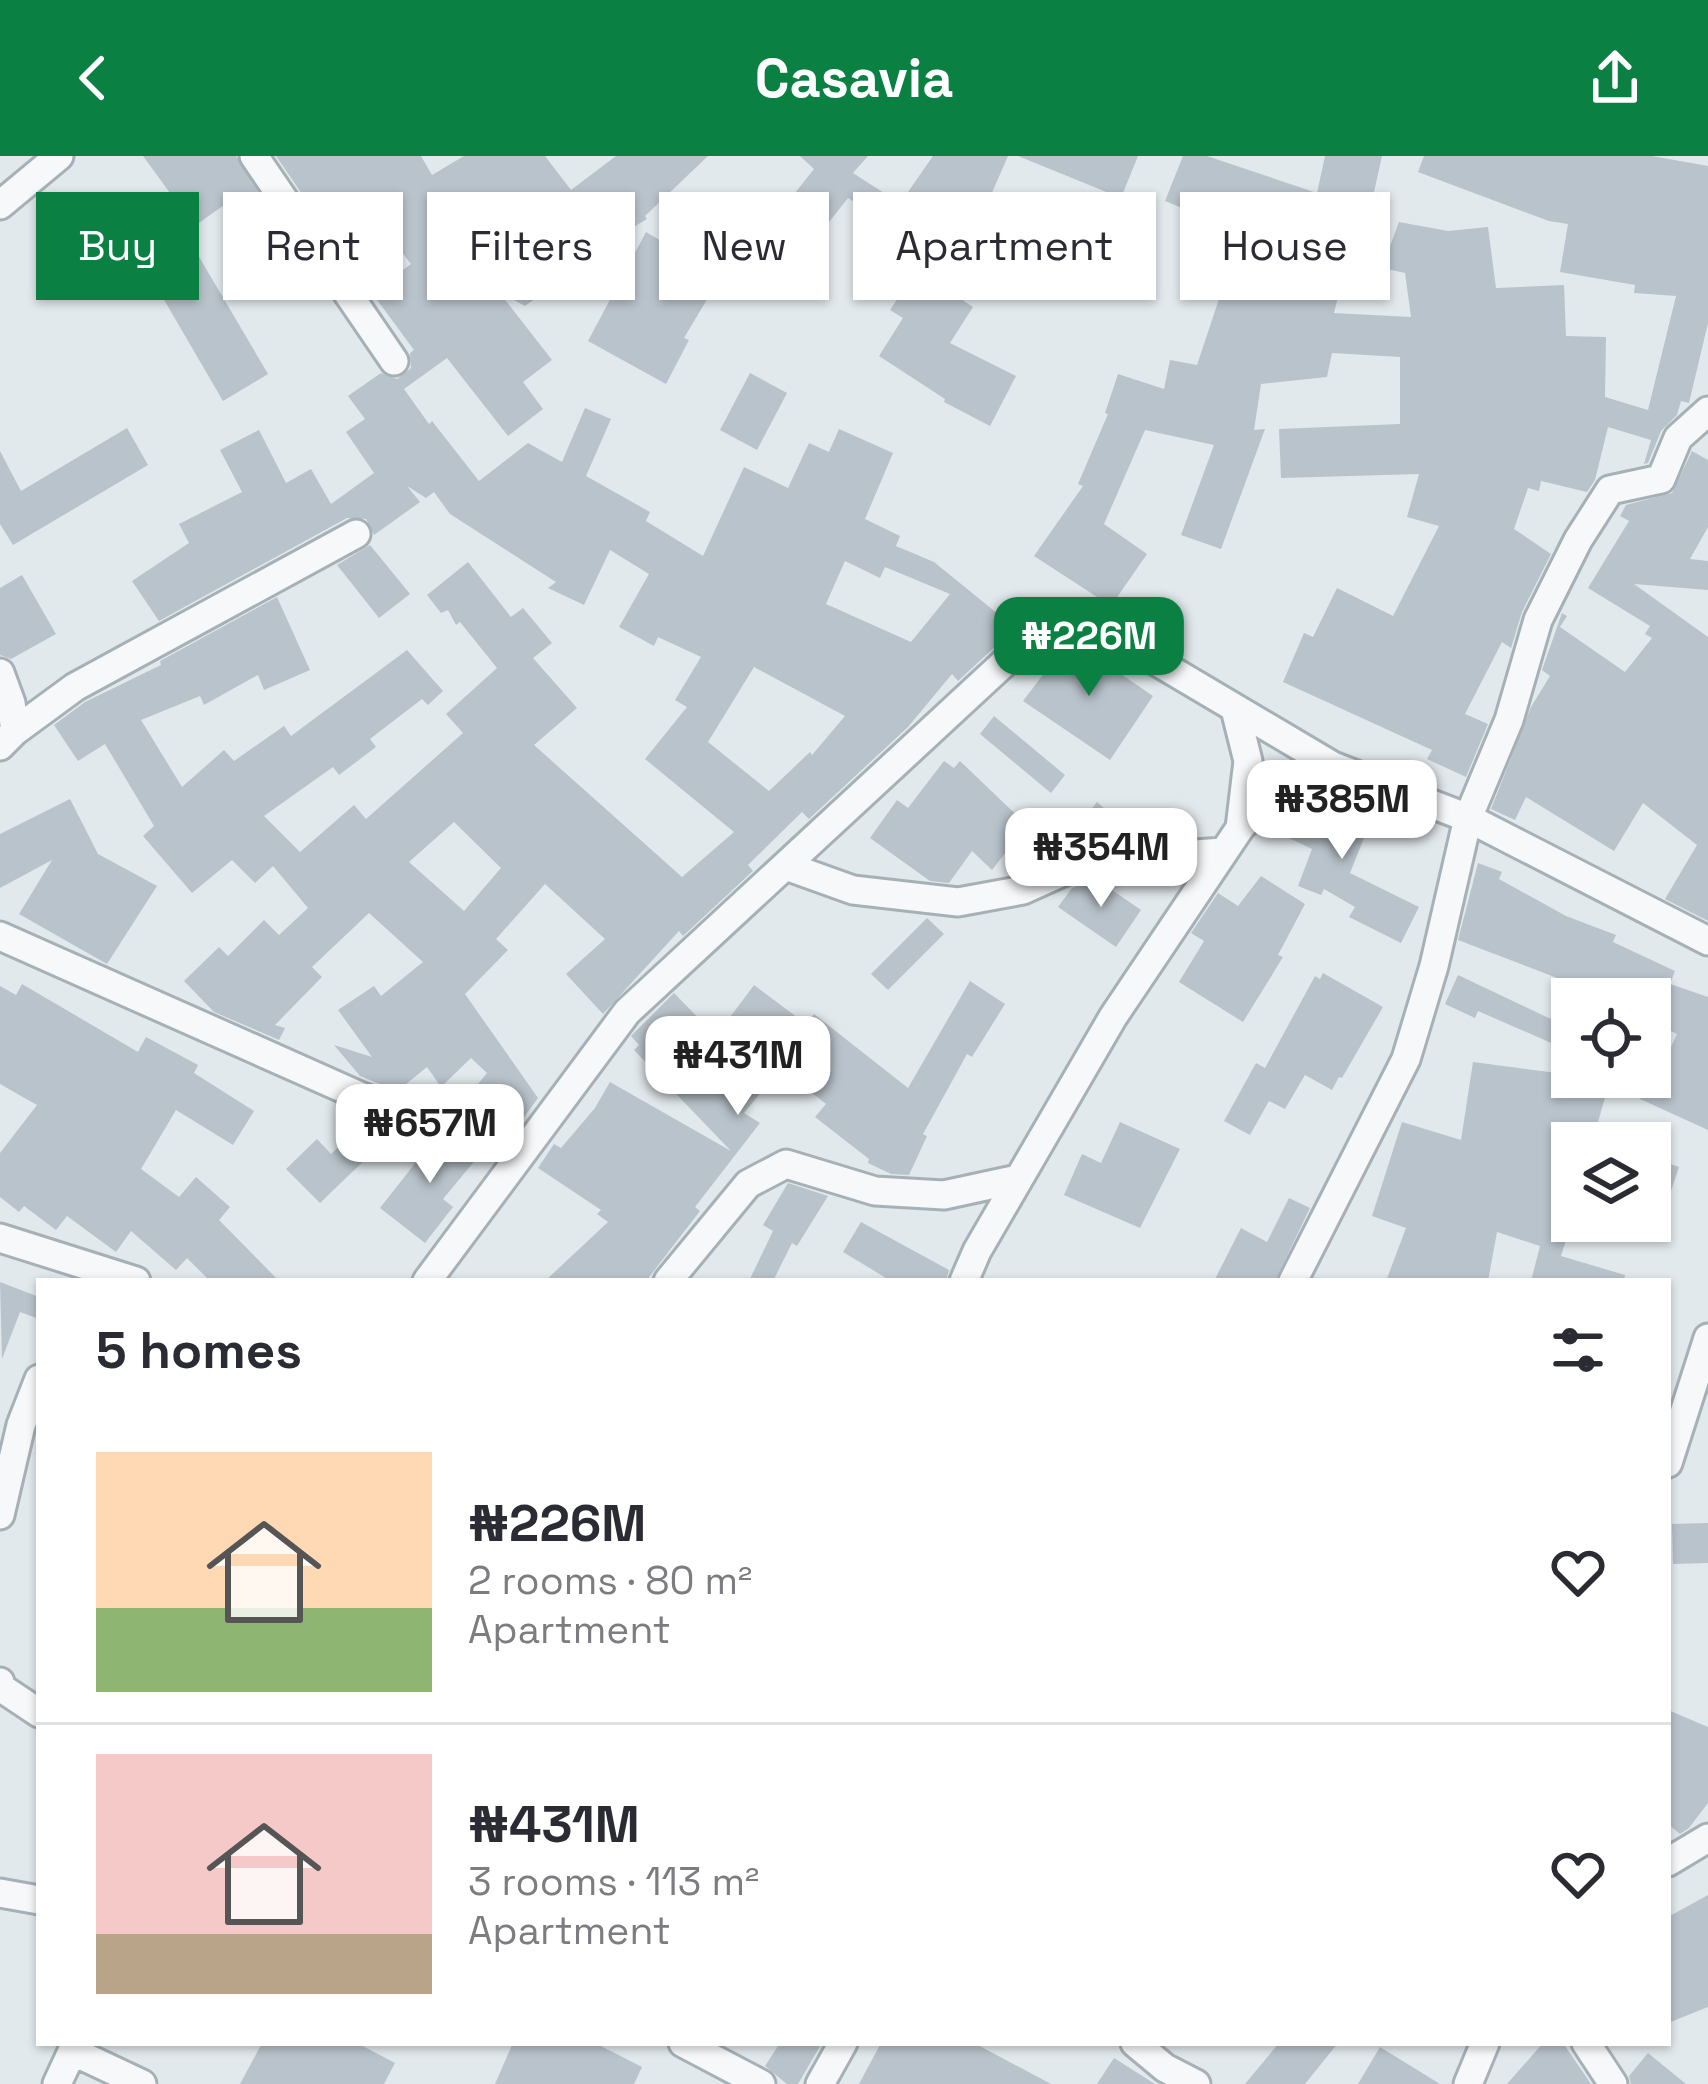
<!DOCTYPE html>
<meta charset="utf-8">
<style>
body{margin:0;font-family:"Space Grotesk",sans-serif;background:#f7f7f7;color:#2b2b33;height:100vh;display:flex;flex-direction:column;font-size:45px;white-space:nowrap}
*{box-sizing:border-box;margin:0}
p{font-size:39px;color:#7c7c81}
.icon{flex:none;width:66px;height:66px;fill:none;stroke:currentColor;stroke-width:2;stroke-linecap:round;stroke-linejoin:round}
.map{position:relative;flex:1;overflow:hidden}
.side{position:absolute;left:36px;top:1122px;width:1635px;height:768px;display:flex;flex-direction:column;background:#fff;border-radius:0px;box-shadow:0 3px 9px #0004}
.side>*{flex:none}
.hud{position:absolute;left:36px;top:36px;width:1638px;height:108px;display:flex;gap:24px}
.controls{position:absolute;left:1551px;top:822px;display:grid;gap:24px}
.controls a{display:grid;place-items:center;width:120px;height:120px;border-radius:0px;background:#fff;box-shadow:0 3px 9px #0004;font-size:60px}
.price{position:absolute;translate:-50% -102px;padding:0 27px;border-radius:24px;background:#fff;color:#222;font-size:39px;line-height:78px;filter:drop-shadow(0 3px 6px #0008)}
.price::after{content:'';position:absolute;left:50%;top:72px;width:36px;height:27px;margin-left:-18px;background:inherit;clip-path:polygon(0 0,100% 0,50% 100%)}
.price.active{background:#0b8043;color:#fff}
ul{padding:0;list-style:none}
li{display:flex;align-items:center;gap:36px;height:300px;padding:0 60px}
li+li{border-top:3px solid #e1e1e2}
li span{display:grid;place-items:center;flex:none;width:336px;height:240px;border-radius:0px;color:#555}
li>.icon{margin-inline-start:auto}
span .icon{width:144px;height:144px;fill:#fffc;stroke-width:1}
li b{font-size:51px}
h2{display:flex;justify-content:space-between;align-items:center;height:144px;padding:0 60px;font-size:51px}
.tag{padding:0 42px;border-radius:0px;background:#fff;box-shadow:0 3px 9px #0004;font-size:42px;line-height:108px}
.tag.active{background:#0b8043;color:#fff}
header{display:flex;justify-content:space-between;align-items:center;height:156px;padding:0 60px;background:#0b8043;color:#fff;font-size:54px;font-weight:700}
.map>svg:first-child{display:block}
</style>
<header><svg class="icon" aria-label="back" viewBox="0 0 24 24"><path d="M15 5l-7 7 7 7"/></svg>Casavia<svg class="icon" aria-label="share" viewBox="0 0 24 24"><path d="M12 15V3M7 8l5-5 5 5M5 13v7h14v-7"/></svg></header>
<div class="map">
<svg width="1708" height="1928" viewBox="0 0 1708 1928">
<rect width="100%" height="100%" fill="#e2e9ec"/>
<path fill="#b9c3cb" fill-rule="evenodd" d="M143,0H236L289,83L263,101L224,49L185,77L268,218L223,245L156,130L190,111L125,95L136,50L189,63Z
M276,0H421L432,19L464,0H545L571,34L616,0H708L645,60L647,63L555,118L560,125L525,150L499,136L552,204L523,226L543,253L508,280L447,202L404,233L429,268L432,265L479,325L528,287L562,306L585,252L611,263L586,320L650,356L646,365L703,400L744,311L788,332L809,287L829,296L839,273L893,297L865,363L900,380L896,390L934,406L998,458L1008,447L1026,462L958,525L952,518L908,571L809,663L802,656L748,709L753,715L683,780L679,775L603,858L566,818L605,783L545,728L496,783L508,794L465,838L538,942L516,972L462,948L487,917L471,902L441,931L427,911L400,933H392L360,920L334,889L372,901L338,854L374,830L381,840L423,806L369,757L312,811L322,821L275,869L285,872L279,884L214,856L184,825L219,791L228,800L264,764L279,779L308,752L273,710L255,727L232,704L192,737L143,680L154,670L105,588L78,605L54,569L85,546L161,509L160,505L277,441L310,514L264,534L258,519L204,549L200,540L141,564L182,631L224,594L234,605L284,570L291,580L407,494L443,535L428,549L422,543L370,583L376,591L339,619L333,611L264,660L300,696L354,649L366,663L463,577L446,558L497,512L460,466L456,469L448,454L441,457L427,439L468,406L511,461L523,452L552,487L533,502L577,552L534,589L682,721L734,676L645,603L687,551L675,544L701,501L658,481L654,490L619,471L649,418L610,394L584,449L548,432L556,426L450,358L434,336L426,342L407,330L420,346L374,379L366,363L347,362L159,465L132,425L189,387L179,368L242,336L220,294L259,274L286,327L311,313L331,348L374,317L346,276L365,263L348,240L381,217L397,223L411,212L410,197L414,194L372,137L411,108L380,68L339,92ZM845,405L880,422L885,411L950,438L911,486L826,448ZM754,511L845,560L812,599L810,596L769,635L708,586ZM454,666L501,712L464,755L409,706Z
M800,0H868L853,17L912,55L899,75L848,42L814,85L779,57L814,13Z
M933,0H1008L991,39L1004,48L998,55L1048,83L1031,115L983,88L908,36Z
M1018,0H1138L1121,42Z
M1183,0H1207L1317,37L1325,0H1382L1358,108L1347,105L1334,157L1411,161L1405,117L1382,112L1399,66L1448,75L1488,71L1496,132L1564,129L1566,180L1606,181L1605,241L1648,254L1676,140L1634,137L1635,129L1560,116L1568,68L1549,65L1418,16L1424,0H1652L1708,10V167L1689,247L1681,245L1677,259L1661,275L1648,307L1644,308L1651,284L1608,271L1595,324L1587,336L1541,325L1539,335L1528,332L1514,373L1551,398L1522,456L1511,492L1502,486L1465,558L1488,568L1466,621L1427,603L1432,594L1283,526L1304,477L1313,481L1337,432L1393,460L1439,370L1407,361L1419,318L1281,322L1279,273L1400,268V201L1332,197L1327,221L1261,228L1254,274L1265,273L1221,393L1181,379L1214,289L1145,274L1104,368L1147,398L1111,450L1034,400L1083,330L1078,328L1108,258L1105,257L1118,218L1164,233L1170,204L1197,209L1224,128L1208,122L1226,70L1165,45Z
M646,76L721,120L684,182L689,184L666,228L588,185Z
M929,122L973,151L950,187L1016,220L990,270L944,246L945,243L879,200L903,162L890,154L908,127L921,134Z
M750,217L787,237L757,294L720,274Z
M127,272L148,309L13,389L0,368V295L21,335Z
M1692,295L1708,304V371L1690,403L1708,405V434L1634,428L1708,481V765L1665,743L1697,689L1643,647L1614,695L1526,641L1515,664L1491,653L1531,551L1550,520L1542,514L1562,457L1567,460L1560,471L1625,516L1652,482L1645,478L1650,470L1588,432L1629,365L1620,360L1626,349L1672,337Z
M370,389L410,438L379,462L337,409Z
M22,419L56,478L11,503L0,499V432Z
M1070,483L1153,540L1110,604L1023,545Z
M994,560L1065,619L1051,637L980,578Z
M944,605L954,612L960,605L1027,669L992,714L972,695L949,727L930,725L870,682L897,644L908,652Z
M1308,636L1372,662L1350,717L1419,751L1401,787L1349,761L1355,751L1324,733L1321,739L1298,730L1312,693L1270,673L1293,640Z
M70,643L98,698L157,730L107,808L19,758L52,704L0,732V678Z
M1097,646L1132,676L1125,685L1110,686L1083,664Z
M1478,707L1502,716L1499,723L1566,760L1616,779L1613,786L1675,815L1670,828L1708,841V974L1640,943L1646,921H1657L1677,878L1650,865V843H1612L1458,784Z
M1261,720L1305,748L1278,799L1283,801L1243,866L1179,826L1204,785L1191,777L1218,737L1238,750Z
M1096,723L1141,754L1116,791L1058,751L1072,732Z
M927,762L944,778L888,834L871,818Z
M1323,817L1383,851L1342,922L1339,921L1332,934L1305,919L1285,953L1269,945L1250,979L1224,965L1256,907L1265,912L1315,820L1320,823Z
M1458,819L1572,873V896L1478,855L1475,862L1445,848Z
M970,825L1005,848L972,901L967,898L923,978L927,980L909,1019L891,1018L868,1007L869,1003L815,961L826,948L781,912L744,957L760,967L695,1051L700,1055L646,1125H545L608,1066L597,1058L601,1054L538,1012L554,988L561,992L595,952L610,926L731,995L634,894L639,889L631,880L674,837L716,880L754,829L806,868L814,858L908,932Z
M22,828L138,896L146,881L198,909L194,917L254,955L233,989L176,954L141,1013L179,1041L196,1021L230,1051L219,1064L279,1125H210L187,1102L176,1114L131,1075L116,1096L67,1060L56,1074L24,1050L19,1056L0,1041V997L37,949L0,928V830L16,839Z
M1473,906L1610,924L1592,987H1572V1065L1561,1100L1625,1119L1624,1125H1531L1540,1090L1497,1076L1488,1125H1386L1406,1072L1372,1060L1402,966L1461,984Z
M1120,966L1180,993L1140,1072L1064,1039L1082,998L1101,1007Z
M356,974L375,994L320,1047L286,1013L317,983L331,998Z
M439,977L482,996L443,1043L453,1051L425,1087L380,1052Z
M1650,1001L1679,1011L1654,1085L1650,1084Z
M788,1027L828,1040L797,1090L792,1087L773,1125H749L773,1075L763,1069Z
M1289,1042L1310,1052L1275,1125H1214L1241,1072L1267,1086Z
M861,1066L949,1114L946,1125H891L843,1096Z
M0,1126L39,1141V1163L20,1156L2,1203Z
M1708,1367V1407L1673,1408L1672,1368Z
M1668,1554L1708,1571V1647L1689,1672L1680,1678L1668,1668Z
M1708,1739V1851L1668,1867V1761Z
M262,1887H357L395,1907L384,1928H240Z
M513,1887H595L642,1911L634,1928H495Z
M780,1887H822L798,1928H787L765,1910Z
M881,1887H974L1051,1928H859Z
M1279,1887H1338L1305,1928H1245Z
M1543,1887H1563L1591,1928H1507Z
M1380,1891L1440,1928H1358Z
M1648,1897L1686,1928H1631L1629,1920Z
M1114,1902L1155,1928H1097Z"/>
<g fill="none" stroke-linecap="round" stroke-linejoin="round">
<defs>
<path id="minor" d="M254,0L394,205
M0,49L59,0
M0,517L11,547L15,575
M1235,553L1248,605L1240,672
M0,590L15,575L75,531L356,378
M786,710L853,734L958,746L1023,734L1085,706L1223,696
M0,780L360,940L388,951L427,952L522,994
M0,1082L136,1125
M427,1125L627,856L1043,471L1072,461L1095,469L1333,610L1468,662L1708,785
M668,1125L748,1028L786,1008L875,1035L944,1039L1018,1023
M964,1125L977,1095L1113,861L1240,672L1283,624L1333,610
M1293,1125L1406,903L1434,810L1468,662L1509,564L1538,464L1578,384L1610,334L1661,323L1678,282L1708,255
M1668,1307L1708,1182
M0,1359L21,1269L39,1223
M0,1526V1531L39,1557
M1668,1706L1708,1682
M0,1737L39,1744
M683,1887L761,1928
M1135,1887L1165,1912L1196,1928
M1586,1887L1613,1928
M72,1895L142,1928
M57,1928L76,1887
M820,1928L843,1887
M1468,1928L1485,1887"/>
</defs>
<use href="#minor" stroke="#a6b1b7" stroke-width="33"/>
<use href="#minor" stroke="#f6f8fa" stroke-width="27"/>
</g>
</svg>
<div class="controls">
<a><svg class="icon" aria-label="locate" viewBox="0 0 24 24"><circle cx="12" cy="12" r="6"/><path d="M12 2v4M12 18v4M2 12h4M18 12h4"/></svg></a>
<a><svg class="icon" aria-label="layers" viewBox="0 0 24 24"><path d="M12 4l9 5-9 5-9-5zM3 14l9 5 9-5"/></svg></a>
</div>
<b class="price active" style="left:1089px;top:543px">₦226M</b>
<b class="price" style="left:1342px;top:706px">₦385M</b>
<b class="price" style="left:1101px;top:754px">₦354M</b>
<b class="price" style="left:738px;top:962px">₦431M</b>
<b class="price" style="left:430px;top:1030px">₦657M</b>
<div class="hud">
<a class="tag active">Buy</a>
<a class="tag">Rent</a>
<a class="tag">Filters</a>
<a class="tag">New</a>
<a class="tag">Apartment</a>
<a class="tag">House</a>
</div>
<section class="side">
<h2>5 homes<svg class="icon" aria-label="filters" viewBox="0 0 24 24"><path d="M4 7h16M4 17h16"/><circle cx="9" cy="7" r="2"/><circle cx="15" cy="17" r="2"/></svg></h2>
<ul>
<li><span style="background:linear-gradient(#ffd9b3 65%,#8fb573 0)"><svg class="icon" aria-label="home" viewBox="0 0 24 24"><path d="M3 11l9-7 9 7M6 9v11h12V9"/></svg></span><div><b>₦226M</b><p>2 rooms · 80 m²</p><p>Apartment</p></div><svg class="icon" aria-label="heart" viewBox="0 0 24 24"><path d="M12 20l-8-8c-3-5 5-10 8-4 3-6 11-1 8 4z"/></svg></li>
<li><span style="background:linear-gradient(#f6c9c9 75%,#b9a48a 0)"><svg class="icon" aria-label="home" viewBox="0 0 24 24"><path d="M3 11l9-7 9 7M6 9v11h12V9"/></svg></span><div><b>₦431M</b><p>3 rooms · 113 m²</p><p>Apartment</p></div><svg class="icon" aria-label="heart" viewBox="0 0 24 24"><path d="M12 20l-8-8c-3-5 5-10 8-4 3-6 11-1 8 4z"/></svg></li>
</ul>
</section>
</div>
